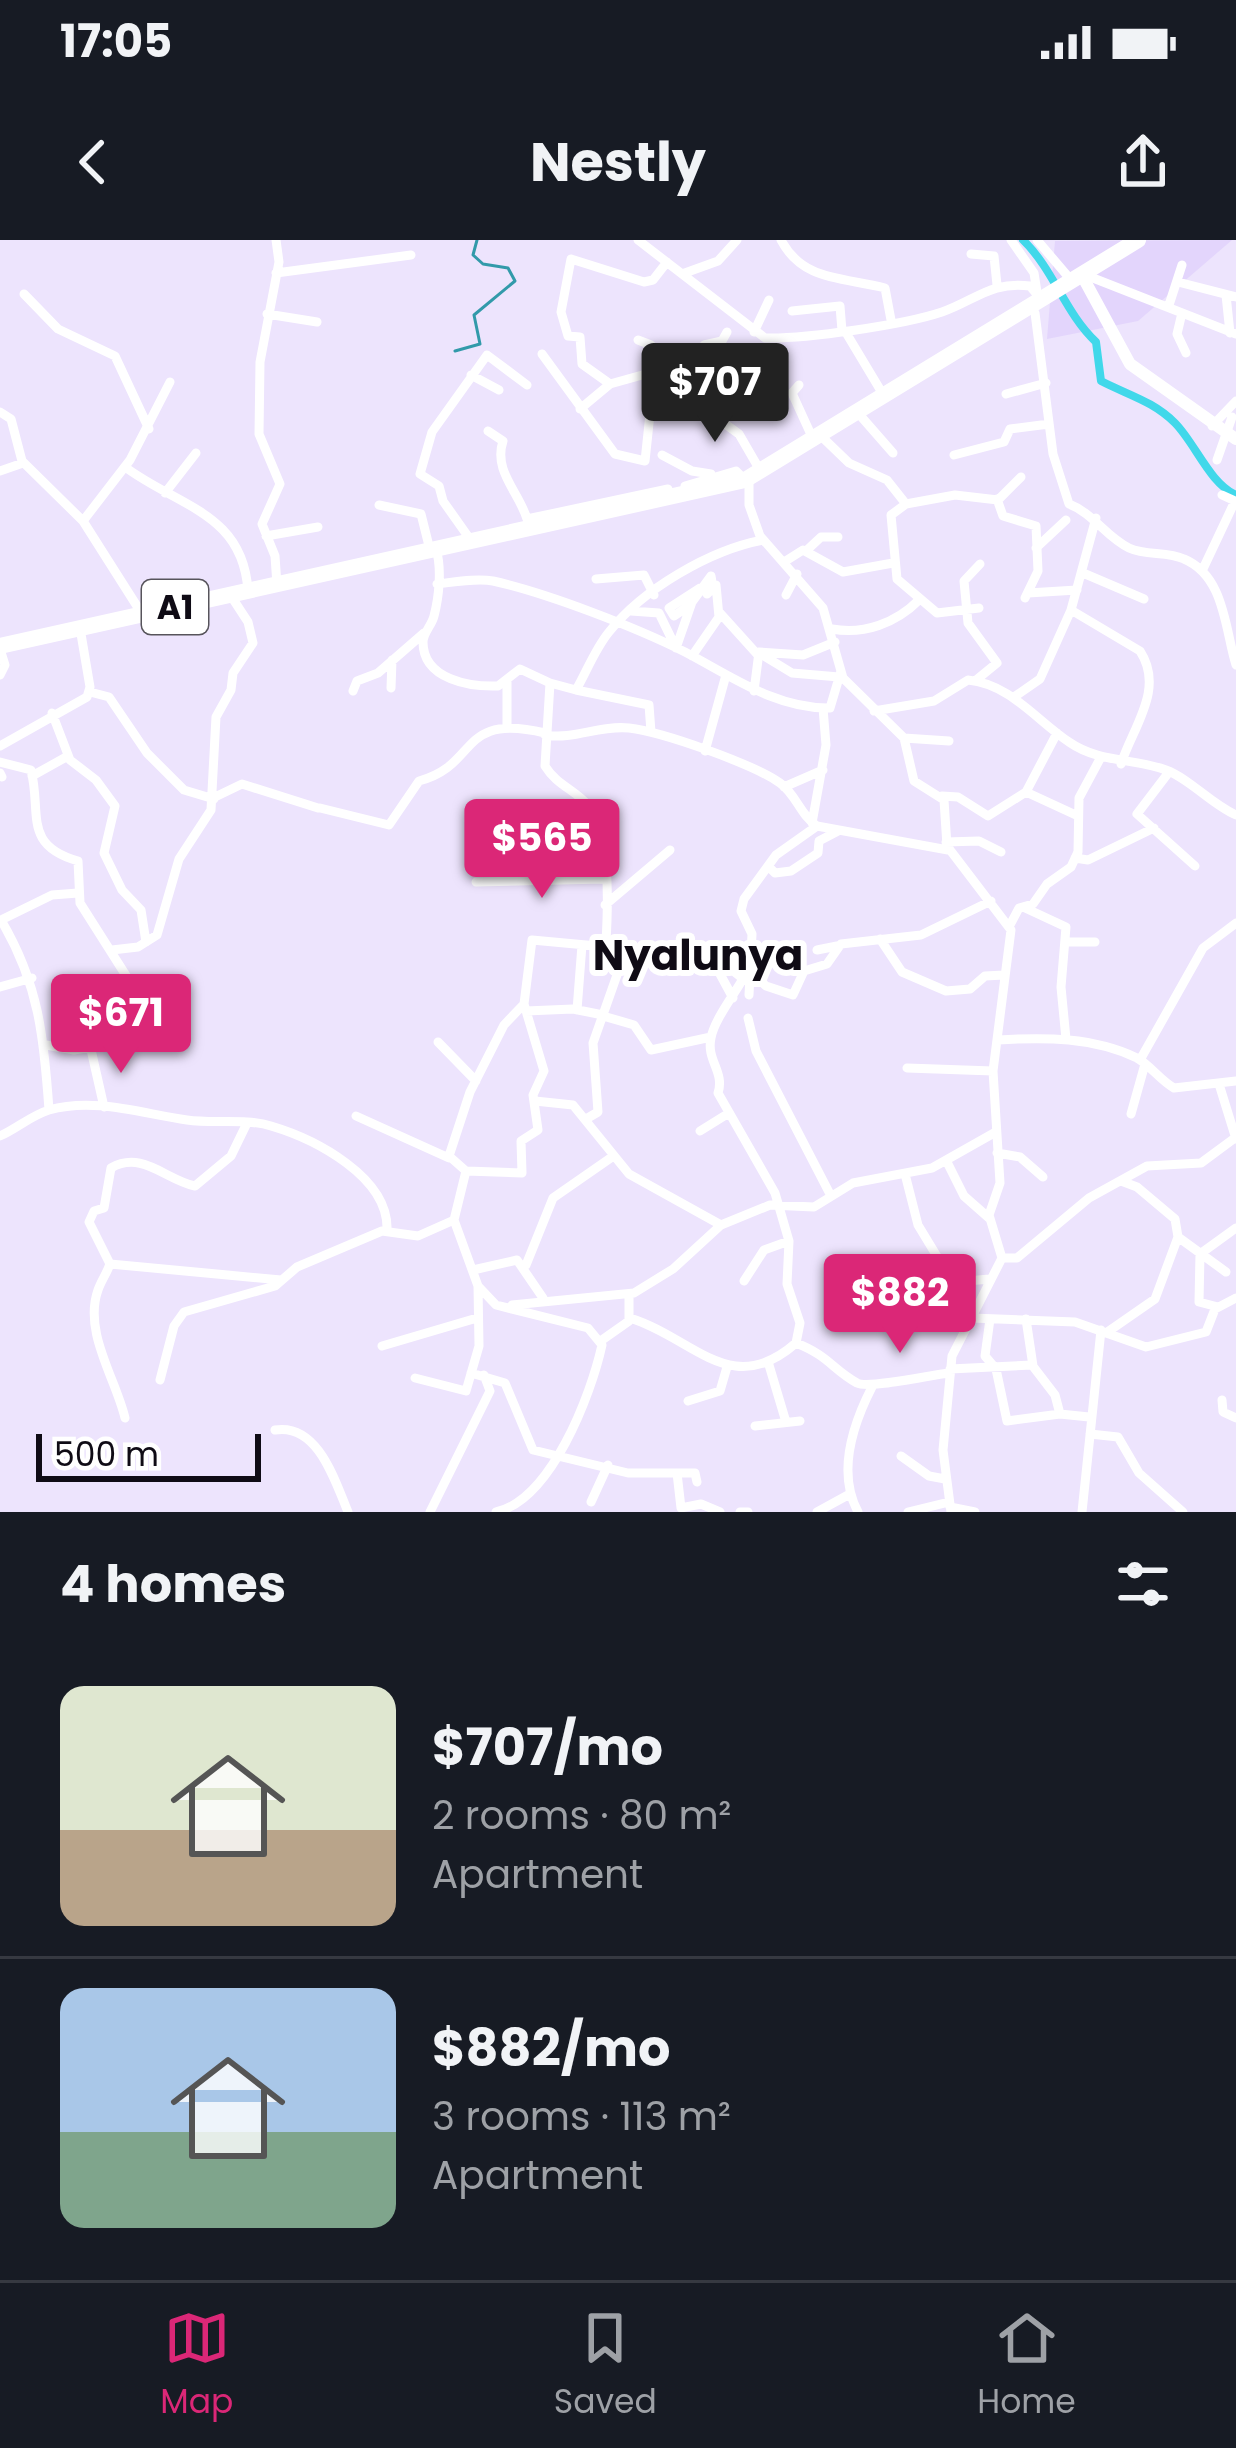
<!DOCTYPE html>
<meta charset="utf-8">
<style>
body{margin:0;font-family:Poppins,sans-serif;background:#242831;color:#f1f3f6;height:100vh;display:flex;flex-direction:column;font-size:45px;white-space:nowrap}
*{box-sizing:border-box;margin:0}
p{font-size:39px;color:#9ea1a6}
.icon{flex:none;width:66px;height:66px;fill:none;stroke:currentColor;stroke-width:2;stroke-linecap:round;stroke-linejoin:round}
.map{position:relative;height:1272px;overflow:hidden}
.details{display:flex;flex-direction:column;background:#171b24;flex:1}
.details>*{flex:none}
.scale{position:absolute;left:36px;bottom:30px;width:225px;box-sizing:border-box;padding-left:12px;border:6px solid #0f0b15;border-top:0;font-size:33px;line-height:42px;white-space:nowrap;color:#0f0b15;-webkit-text-stroke:9px #fff;paint-order:stroke}
.price{position:absolute;translate:-50% -102px;padding:0 27px;border-radius:12px;background:#db2777;color:#fff;font-size:39px;line-height:78px;filter:drop-shadow(0 3px 6px #0008)}
.price::after{content:'';position:absolute;left:50%;top:72px;width:36px;height:27px;margin-left:-18px;background:inherit;clip-path:polygon(0 0,100% 0,50% 100%)}
.price.on{background:#222;color:#fff}
ul{padding:0;list-style:none}
li{display:flex;align-items:center;gap:36px;height:300px;padding:0 60px}
li+li{border-top:3px solid #363941}
li span{display:grid;place-items:center;flex:none;width:336px;height:240px;border-radius:24px;color:#555}
li>.icon{margin-inline-start:auto}
span .icon{width:144px;height:144px;fill:#fffc;stroke-width:1}
li b{font-size:51px}
h2{display:flex;justify-content:space-between;align-items:center;height:144px;padding:0 60px;font-size:51px}
.status{display:flex;justify-content:space-between;align-items:center;height:84px;padding:0 60px;background:#171b24;direction:ltr}
.status svg{height:33px;fill:currentColor}
header{display:flex;justify-content:space-between;align-items:center;height:156px;padding:0 60px;background:#171b24;font-size:54px;font-weight:700}
.dock{display:flex;justify-content:space-around;align-items:center;height:168px;border-top:3px solid #363941;background:#171b24;font-size:33px;color:#9ea1a6}
.dock a{display:grid;justify-items:center;gap:6px}
.dock .on{color:#db2777}
.map>svg:first-child{display:block}
</style>
<div class="status"><b>17:05</b><svg viewBox="0 0 49 12"><path d="M0 12V9h3v3zM5 12V6h3v6zM10 12V3h3v9zM15 12V0h3v12zM26 1h20v11H26zM47 4h2v5h-2z"/></svg></div>
<header><svg class="icon" aria-label="back" viewBox="0 0 24 24"><path d="M15 5l-7 7 7 7"/></svg>Nestly<svg class="icon" aria-label="share" viewBox="0 0 24 24"><path d="M12 15V3M7 8l5-5 5 5M5 13v7h14v-7"/></svg></header>
<div class="map">
<svg width="1236" height="1272" viewBox="0 0 1236 1272">
<rect width="100%" height="100%" fill="#ede4fd"/>
<path fill="#e3d5fc" d="M1232,0L1138,81L1047,99L1055,1Z"/>
<g fill="none" stroke-linecap="round" stroke-linejoin="round">
<path stroke="#329aaa" stroke-width="3" d="M455,111L480,104L474,75L515,41L508,28L483,24L473,15L477,0"/>
<path stroke="#41d8ea" stroke-width="8" d="M1023,0C1054,30 1065,73 1096,102L1101,141C1128,155 1153,161 1175,183C1195,203 1210,244 1236,255"/>
<path stroke="#fff" stroke-width="9" d="M276,0L279,22L260,122L259,194L280,244L262,284L275,316L277,345
M638,0L765,98C806,99 903,85 942,72C976,60 991,41 1030,46L1041,59
M781,0C803,42 844,37 885,48L891,80
M1011,0L1034,33L1037,52
M1037,0L1071,40
M971,14L994,16L997,45
M276,33L411,15
M682,34L718,21L737,0
M1093,38L1236,94
M1178,42L1236,57
M24,54L58,89L115,116L149,189
M1226,55L1230,93
M1169,65L1182,25
M792,71L840,66L842,91
M1035,73L1053,214L1069,264C1093,273 1106,297 1129,308C1146,316 1167,311 1184,319C1225,336 1225,390 1236,425
M1182,73L1177,94L1186,113
M267,74L317,82
M845,91L884,156
M754,92L769,60
M638,100L651,105L653,132
M542,114L615,214L645,221L650,174L672,150
M471,135L499,150
M610,144L582,124L580,97L568,96L561,72L571,19L644,42L653,40L667,22
M799,145L792,153L813,199
M1006,154L1046,143
M691,159L704,105L722,101L727,92
M580,169L610,144L653,132L739,194L761,232
M0,172L11,179L22,221L83,281L142,374
M858,173L893,213
M1212,186L1236,161
M488,191L503,201C493,231 519,252 527,279
M821,196L849,223L887,240L906,264L955,255L998,260L1021,237
M662,215L692,231L711,234
M954,215L1004,202L1010,189L1049,184
M1217,220L1232,177
M125,227C179,267 243,273 248,351
M0,231L23,223
M749,238V265L760,296L823,368L843,438L904,498L914,541L944,560L947,606L1011,690L993,831L1000,943L989,975L1002,1018L952,1116L943,1210L951,1272
M685,246L736,231L745,240
M165,253L196,213
M997,259L1003,276L1036,286L1038,331L1025,358
M906,264L891,275L897,339L937,373L979,368
M379,265L421,274L430,310
M1096,278L1071,370L1140,411C1165,449 1133,487 1121,524
M527,279L668,249
M83,281L130,220L170,142
M266,296L318,287
M472,302L443,261L439,246L420,234L432,192L487,115L527,145
M1036,308L1066,280
M436,309C442,328 439,357 434,376C432,385 423,393 423,402C423,440 471,447 498,446L520,429L550,443L545,526C556,544 573,549 587,564C611,589 608,668 606,702L597,706L532,700L524,764L504,785L470,852L449,916L466,931L454,980L478,1046L496,1065L588,1088L602,1105C591,1155 551,1260 496,1272
M806,311L821,297H838
M784,322L803,310L843,332L893,323
M1202,331L1235,261L1222,255
M1083,333L1144,359
M596,339L644,335L654,355
M437,344C455,342 476,338 493,341C547,353 635,387 685,412C731,436 776,469 830,468L841,431
M1028,353L1077,350
M786,355L797,334
M690,365L674,376L669,368L700,348
M631,371L659,373L676,408L692,362L711,336L713,348L707,354
M720,373L757,414
M832,389C864,395 896,383 919,360
M0,409L5,425L0,435
M761,414L792,433L839,437
M692,416L719,377L716,345
M975,441L997,423L968,383L964,341L980,324
M507,442V485
M550,443L576,450C587,431 595,409 609,392C643,349 710,310 763,300
M391,448L392,420
M576,450L649,465L651,492
M353,451L357,441L378,433L424,393
M754,451L759,412L803,415L835,402
M90,452L109,457L147,513L184,550L214,559
M1014,457L1040,439L1071,370
M874,471L934,461L968,440C1010,444 1036,480 1069,502C1099,523 1134,518 1166,530C1190,539 1211,564 1236,575
M52,473L70,520L96,540L115,566L104,613L122,650L141,670L146,702
M545,495C574,500 599,485 629,488C663,492 753,524 780,543C796,554 800,575 817,586L948,610
M904,498L949,501
M0,506L87,457L90,447L80,388
M705,511L726,435
M0,522L31,530C42,573 22,605 78,621L80,663L132,745L127,774L94,775L85,783L104,867
M1169,532L1137,574L1195,626
M0,533L2,537
M32,536L68,516
M784,547L823,530
M1026,552L1057,493
M942,556L958,557L988,576L1026,552L1078,576
M215,557L242,544L318,568
M320,568L389,585L419,541C480,525 457,472 545,493
M812,583L826,505L823,468
M946,602L979,601L1001,612
M1075,618L1088,620L1154,588
M769,627L775,633L791,631L818,613L819,601L838,591
M476,642L604,639
M605,665L670,610
M1023,667L1066,687L1061,747L1066,799
M1010,685L1019,668L1033,664L1047,644L1071,627L1078,612L1079,558L1101,517
M880,699L902,732L946,751L970,749L985,736L1004,735
M1066,702H1095
M602,706H629L682,728L721,721L742,738
M112,710L138,707L157,695L179,619L211,570L216,477L231,450L233,433L253,403L248,382L231,356
M817,710L837,706
M752,733L766,746L793,755L804,731L827,724L841,704L921,695L991,661
M720,734L733,758
M0,747L32,738
M749,755L752,694L741,671L744,659L776,615L817,586
M577,770L582,705
M526,771L573,769L603,775
M603,776L634,785L651,810L711,797
M748,778L756,811L831,956
M998,800C1044,797 1094,797 1137,818C1151,826 1160,840 1174,848L1236,841
M438,802L476,841
M46,805L74,810L104,805
M1140,820L1203,708L1236,683
M907,828L993,831
M1219,844L1236,899
M535,861L573,865L629,934L721,985
M49,870C44,798 39,744 1,680L52,655L78,653
M1131,874L1145,824
M356,876L449,918
M586,879L598,872L593,803L617,735L621,707
M700,891L729,873
M0,896C16,889 32,875 49,870C95,857 143,874 187,880C214,884 245,878 271,886C315,899 389,937 387,990
M997,913L1020,917L1043,937
M947,922L964,956L989,978
M466,931L522,933L521,901L538,890L533,855L544,831L524,764
M905,934L918,985L938,1018L936,1044L989,1039
M1178,997L1226,1032
M1002,1018H1017L1089,958L1147,926L1201,923L1235,898
M110,1024L89,982L94,971L104,968L111,928C142,910 166,940 195,946L231,916L247,883
M526,1025L553,958L612,917
M473,1030L517,1020L543,1058
M744,1041L764,1010L789,1001
M512,1065L634,1053L673,1029L721,985L770,965L814,967L853,943L932,928L994,893
M1218,1067L1199,1062L1200,1014L1236,988
M630,1078C694,1098 731,1160 796,1103L800,1083L787,1044L789,1001L775,953L718,853C725,832 706,820 711,798C715,776 743,744 752,722
M972,1078L1075,1082L1146,1107L1206,1092L1215,1069L1236,1058
M990,1079L985,1116L996,1129L1007,1181L1060,1174
M1026,1079L1033,1126
M1106,1093L1155,1059L1178,997L1175,979L1137,947L1121,941
M602,1100L629,1081V1055
M796,1103C829,1116 832,1129 857,1143C869,1149 930,1135 949,1133
M382,1106L477,1078
M769,1125L786,1182
M950,1129L1032,1125L1055,1155L1060,1174L1089,1177
M471,1133L505,1143L533,1210L628,1233H695L697,1242
M415,1138L466,1151L479,1106L478,1046
M160,1140L174,1086L184,1072L275,1046L297,1027L382,991L418,996L454,980
M1222,1160L1223,1172L1236,1178
M688,1161L720,1151L727,1127
M125,1178C116,1139 83,1092 98,1050C101,1041 107,1033 110,1024L281,1040
M755,1186L800,1181
M275,1190C318,1183 335,1241 348,1272
M1090,1194L1118,1197L1139,1233L1183,1272
M901,1216L929,1236L945,1239
M677,1233L681,1268L701,1264L720,1272
M591,1262L608,1225
M950,1267L975,1272
M430,1272L490,1151L484,1135
M740,1272H748
M817,1272L848,1255
M858,1272C837,1233 852,1186 872,1147
M908,1272L949,1262
M1082,1272L1101,1090"/>
<path stroke="#fff" stroke-width="12" d="M1085,41L1130,124L1236,199"/>
<path stroke="#fff" stroke-width="16" d="M0,406L745,240L1138,0"/>
</g>
<g text-anchor="middle" stroke-width="12" stroke-linejoin="round" paint-order="stroke">
<rect fill="#fff" stroke="#57545b" stroke-width="3" x="142" y="340" width="66" height="54" rx="9"/>
<g font-size="33" font-weight="bold" fill="#0f0b15">
<text x="175" y="379">A1</text>
</g>
<g font-size="42" font-weight="bold" fill="#0f0b15" stroke="#fff">
<text x="698" y="730">Nyalunya</text>
</g>
</g>
</svg>
<div class="scale">500 m</div>
<b class="price on" style="left:715px;top:205px">$707</b>
<b class="price" style="left:542px;top:661px">$565</b>
<b class="price" style="left:121px;top:836px">$671</b>
<b class="price" style="left:900px;top:1116px">$882</b>
</div>
<section class="details">
<h2>4 homes<svg class="icon" aria-label="filters" viewBox="0 0 24 24"><path d="M4 7h16M4 17h16"/><circle cx="9" cy="7" r="2"/><circle cx="15" cy="17" r="2"/></svg></h2>
<ul>
<li><span style="background:linear-gradient(#dfe7d0 60%,#b9a48a 0)"><svg class="icon" aria-label="home" viewBox="0 0 24 24"><path d="M3 11l9-7 9 7M6 9v11h12V9"/></svg></span><div><b>$707/mo</b><p>2 rooms · 80 m²</p><p>Apartment</p></div></li>
<li><span style="background:linear-gradient(#a9c7e8 60%,#7fa58c 0)"><svg class="icon" aria-label="home" viewBox="0 0 24 24"><path d="M3 11l9-7 9 7M6 9v11h12V9"/></svg></span><div><b>$882/mo</b><p>3 rooms · 113 m²</p><p>Apartment</p></div></li>
</ul>
</section>
<nav class="dock">
<a class="on"><svg class="icon" aria-label="map" viewBox="0 0 24 24"><path d="M3 6l6-2 6 2 6-2v14l-6 2-6-2-6 2zM9 4v14M15 6v14"/></svg>Map</a>
<a><svg class="icon" aria-label="saved" viewBox="0 0 24 24"><path d="M7 4h10v16l-5-4-5 4z"/></svg>Saved</a>
<a><svg class="icon" aria-label="home" viewBox="0 0 24 24"><path d="M3 11l9-7 9 7M6 9v11h12V9"/></svg>Home</a>
</nav>
